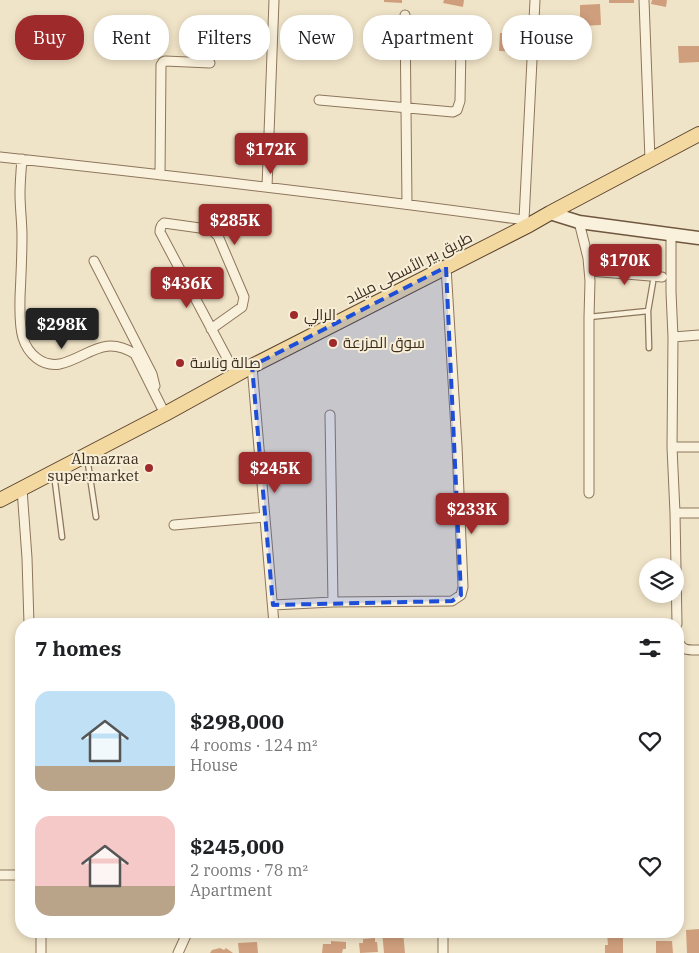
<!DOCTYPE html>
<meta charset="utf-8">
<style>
body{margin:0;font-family:"IBM Plex Serif",Cairo,serif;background:#f6f6f6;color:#202124;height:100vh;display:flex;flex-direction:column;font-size:19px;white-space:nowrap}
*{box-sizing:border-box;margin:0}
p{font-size:16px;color:#757577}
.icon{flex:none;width:28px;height:28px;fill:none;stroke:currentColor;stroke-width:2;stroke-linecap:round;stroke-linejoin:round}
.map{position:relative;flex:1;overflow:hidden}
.details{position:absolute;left:15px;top:618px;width:669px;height:320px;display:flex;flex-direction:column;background:#fff;border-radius:20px;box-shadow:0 2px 8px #0003}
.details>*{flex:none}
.banner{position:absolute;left:15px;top:15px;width:670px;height:45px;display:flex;gap:10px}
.fabs{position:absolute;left:639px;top:558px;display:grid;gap:10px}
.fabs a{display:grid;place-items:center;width:45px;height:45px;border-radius:50%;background:#fff;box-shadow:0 2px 8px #0003;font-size:25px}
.price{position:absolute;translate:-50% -42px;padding:0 11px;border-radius:5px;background:#9e2a2b;color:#fff;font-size:16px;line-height:32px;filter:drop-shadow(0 1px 2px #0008)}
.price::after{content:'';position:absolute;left:50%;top:30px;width:15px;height:11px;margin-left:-8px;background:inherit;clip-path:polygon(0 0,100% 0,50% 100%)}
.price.selected{background:#222;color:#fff}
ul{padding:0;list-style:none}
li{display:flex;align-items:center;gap:15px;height:125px;padding:0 20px}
li span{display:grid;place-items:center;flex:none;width:140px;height:100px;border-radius:15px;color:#555}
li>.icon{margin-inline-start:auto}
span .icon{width:60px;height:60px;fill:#fffc;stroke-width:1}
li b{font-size:21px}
h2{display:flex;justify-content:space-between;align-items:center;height:60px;padding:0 20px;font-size:21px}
.pill{padding:0 18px;border-radius:20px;background:#fff;box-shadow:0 2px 8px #0003;font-size:18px;line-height:45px}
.pill.selected{background:#9e2a2b;color:#fff}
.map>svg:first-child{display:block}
</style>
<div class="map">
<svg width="699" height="953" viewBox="0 0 699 953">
<rect width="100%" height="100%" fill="#f0e4c8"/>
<path fill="#cf9f7d" d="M384,0H402V3L384,2Z
M444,0H464L463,7L443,3Z
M609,0H634V3H609Z
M652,0H667L666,7L651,4Z
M600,4L601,25L580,26V5Z
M473,19L489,23L487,40L465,35L460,29L462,23L467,22V20L472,21Z
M553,22L568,23L567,45L552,44Z
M500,33L528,34L527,52L499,51Z
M678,46H699V62L679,63Z
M699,929V953H687L686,930Z
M382,931H403L405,953H384Z
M413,931H435V934L413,935Z
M605,931H623V953H605V945H608L607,934H605Z
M375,938V942H377L378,952L360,953L359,943H363V939Z
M331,941L346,942V949H343L342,953H322L323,944H331Z
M656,941H672L673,953H656Z
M257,942L258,953H239L238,943Z
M220,948L224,950L226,948L233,953H210L212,950Z"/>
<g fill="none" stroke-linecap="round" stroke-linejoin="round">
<defs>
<path id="service" d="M648,311L649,348
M589,317L648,311L653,282
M87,457L96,517
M54,474L62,537"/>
<path id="minor" d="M644,0L650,160
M405,15L407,204
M319,100L453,112L457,110L460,101L461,45
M0,157C175,176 350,196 524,220L529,225
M22,159C21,171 20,182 20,194C20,208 22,222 22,236C22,256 21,276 20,297C20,310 19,325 23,338C28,354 42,367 60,364C89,357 103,334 135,354L165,414
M160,175L161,65L163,62L165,61L210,63
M267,187L274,0
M524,220L535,0
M579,222L588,258L590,281L589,317V493
M671,235V292L673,337L672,447L675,513L677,624
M94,261L152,374L155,386
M590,271L662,277
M211,329L242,307L244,297L218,236L213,231L207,229L164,223C161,225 160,228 160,232L236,375
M673,337L699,335
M252,366L274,624
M330,415L333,602
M672,447H699
M22,489L27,558L29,624
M675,513H699
M174,525L265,517
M273,605L333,602L452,601L461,595L463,587L457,446L446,267
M678,640C681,651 689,650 699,650
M0,875H21
M41,931V953
M443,931V953
M178,953L188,931"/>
<path id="secondary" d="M550,213L579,222L699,238"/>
<path id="primary" d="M0,500L165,414L252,366L529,225L550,213L699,134"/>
</defs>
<use href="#service" stroke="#8d765c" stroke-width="7"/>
<use href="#minor" stroke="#8d765c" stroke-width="11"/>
<use href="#secondary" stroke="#6f573f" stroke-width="15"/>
<use href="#primary" stroke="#5b4430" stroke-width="16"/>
<use href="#service" stroke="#faf1dc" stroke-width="4.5"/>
<use href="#minor" stroke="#faf1dc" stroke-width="9"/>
<use href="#secondary" stroke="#faf1dc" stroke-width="12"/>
<use href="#primary" stroke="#f3d9a0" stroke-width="14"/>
</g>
<path fill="#1d4ed8" fill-opacity="0.2" stroke="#1d4ed8" stroke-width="4" stroke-dasharray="10 6" stroke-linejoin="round" d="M446,267L461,595L452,601L273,605L252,366Z"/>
<g fill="#9e2a2b" stroke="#f7eed8" stroke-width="2">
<circle cx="294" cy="315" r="5"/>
<circle cx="333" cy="343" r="5"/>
<circle cx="180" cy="363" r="5"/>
<circle cx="149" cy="468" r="5"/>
</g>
<g text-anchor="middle" stroke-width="4" stroke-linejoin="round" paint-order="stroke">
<g font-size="15" fill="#3d2e20" stroke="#f7eed8">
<text transform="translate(409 268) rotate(-27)" y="5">طريق بير الأسطى ميلاد</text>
</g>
<g font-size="15" fill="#3d2e20" stroke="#f7eed8" text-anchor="start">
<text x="304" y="320">الرالي</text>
<text x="343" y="348">سوق المزرعة</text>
<text x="190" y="368">صالة وناسة</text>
<text x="139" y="464" text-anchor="end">Almazraa<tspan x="139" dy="17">supermarket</tspan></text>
</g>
</g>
</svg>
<div class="fabs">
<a><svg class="icon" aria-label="layers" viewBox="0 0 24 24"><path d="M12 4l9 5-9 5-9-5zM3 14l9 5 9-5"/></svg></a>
</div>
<b class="price" style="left:271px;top:175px">$172K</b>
<b class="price" style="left:235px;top:246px">$285K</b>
<b class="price" style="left:625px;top:286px">$170K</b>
<b class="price" style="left:187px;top:309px">$436K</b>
<b class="price selected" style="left:62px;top:350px">$298K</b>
<b class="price" style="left:275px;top:494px">$245K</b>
<b class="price" style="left:472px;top:535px">$233K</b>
<div class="banner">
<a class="pill selected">Buy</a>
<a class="pill">Rent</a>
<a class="pill">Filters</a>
<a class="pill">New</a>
<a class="pill">Apartment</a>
<a class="pill">House</a>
</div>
<section class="details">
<h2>7 homes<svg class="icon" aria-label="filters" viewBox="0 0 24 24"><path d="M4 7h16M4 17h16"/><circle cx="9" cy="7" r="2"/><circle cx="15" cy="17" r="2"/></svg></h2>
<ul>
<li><span style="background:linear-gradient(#bfe0f5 75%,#b9a48a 0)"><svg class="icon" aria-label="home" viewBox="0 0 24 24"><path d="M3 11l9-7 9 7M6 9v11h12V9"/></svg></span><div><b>$298,000</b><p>4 rooms · 124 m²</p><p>House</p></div><svg class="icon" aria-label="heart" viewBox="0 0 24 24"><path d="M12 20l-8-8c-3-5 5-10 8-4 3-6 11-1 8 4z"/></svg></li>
<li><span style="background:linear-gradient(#f6c9c9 70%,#b9a48a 0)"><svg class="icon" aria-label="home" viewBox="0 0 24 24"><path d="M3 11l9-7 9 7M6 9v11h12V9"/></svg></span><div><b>$245,000</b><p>2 rooms · 78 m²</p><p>Apartment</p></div><svg class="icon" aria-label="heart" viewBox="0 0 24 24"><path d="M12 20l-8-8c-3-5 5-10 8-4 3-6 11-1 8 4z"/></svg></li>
</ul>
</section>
</div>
